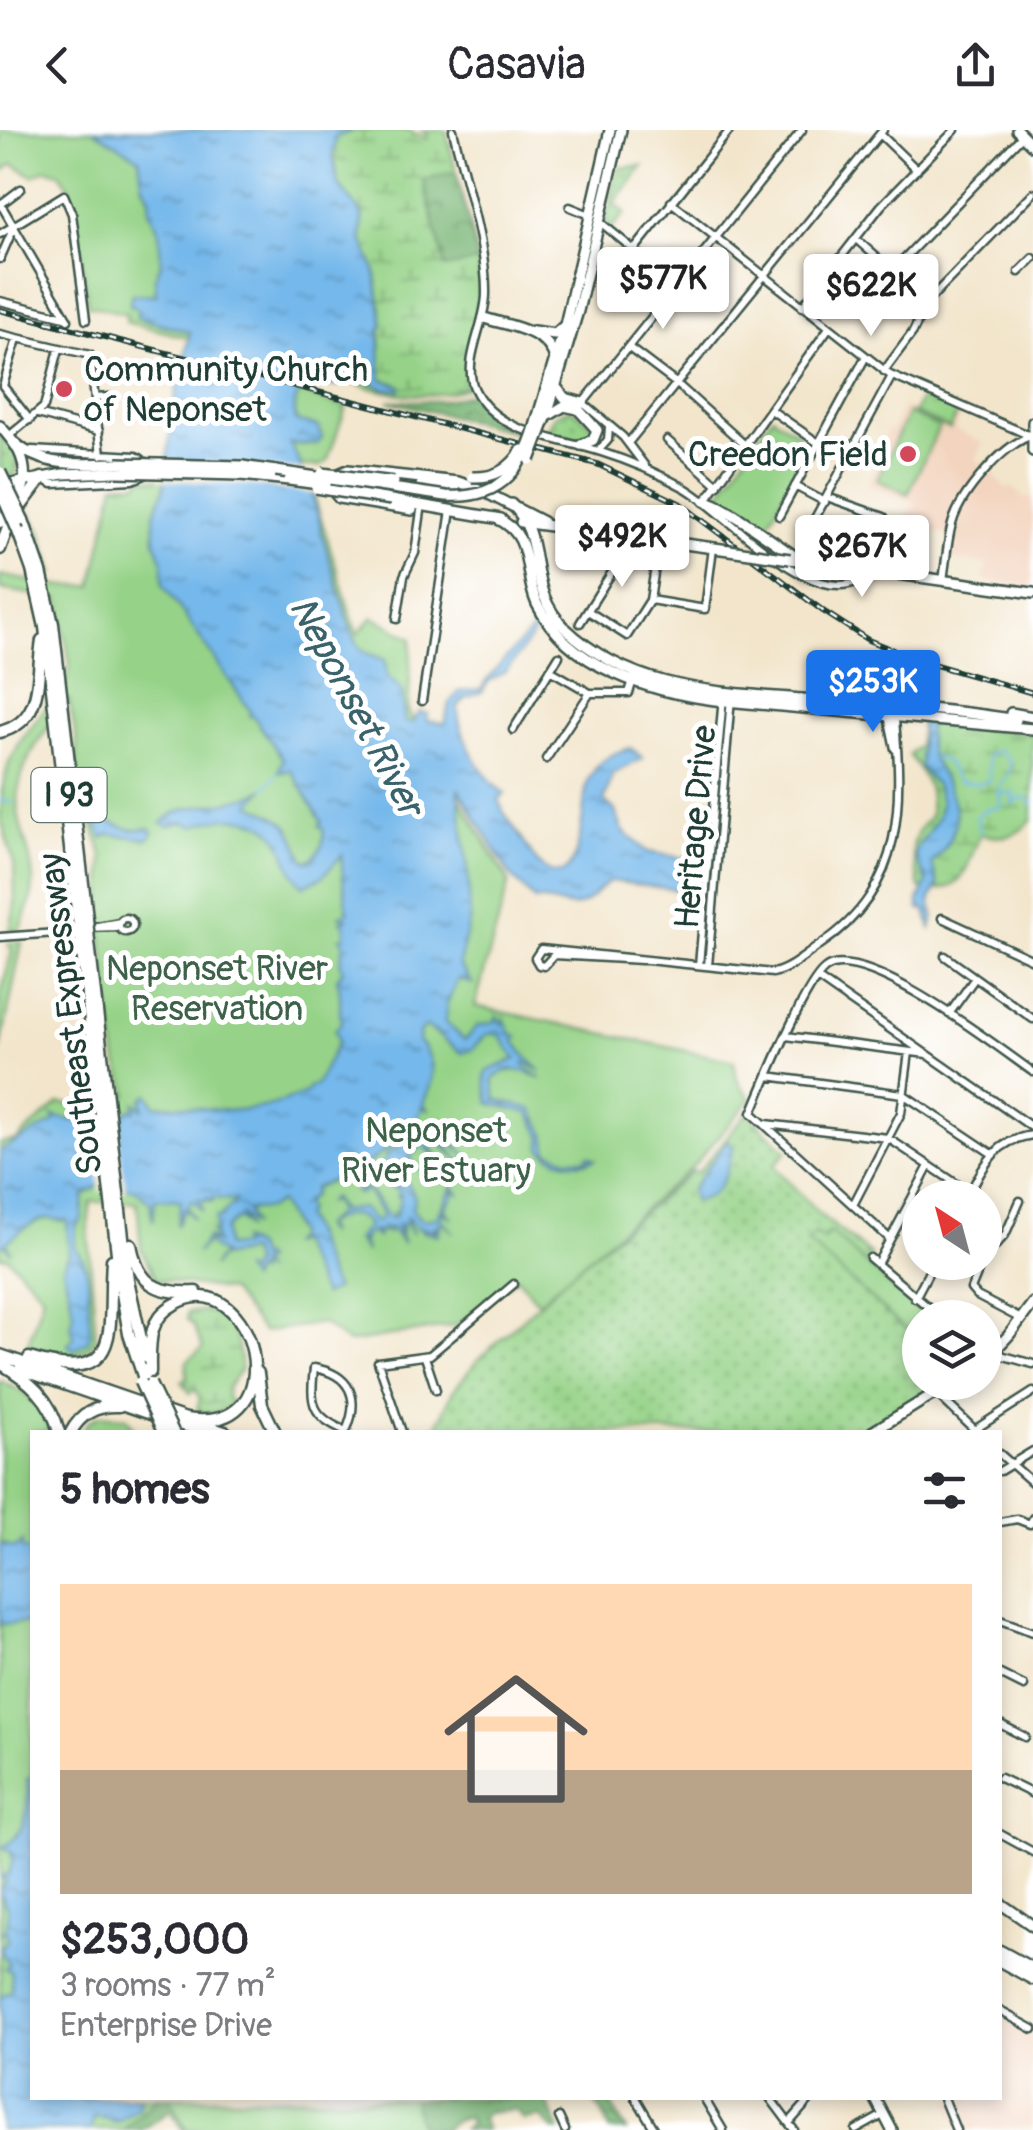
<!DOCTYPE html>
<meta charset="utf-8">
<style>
body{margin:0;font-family:Pangolin,sans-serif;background:#f7f7f7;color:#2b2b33;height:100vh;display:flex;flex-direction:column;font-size:38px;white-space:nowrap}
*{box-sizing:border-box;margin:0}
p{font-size:32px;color:#7c7c81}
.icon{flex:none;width:55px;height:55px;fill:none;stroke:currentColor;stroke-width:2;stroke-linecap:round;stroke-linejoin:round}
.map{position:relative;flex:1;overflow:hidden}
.details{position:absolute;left:30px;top:1300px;width:972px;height:670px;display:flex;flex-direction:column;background:#fff;border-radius:0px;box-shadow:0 5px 15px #0003}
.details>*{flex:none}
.needle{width:65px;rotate:324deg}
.fabs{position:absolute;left:902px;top:1050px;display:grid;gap:20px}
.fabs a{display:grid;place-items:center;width:100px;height:100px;border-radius:50%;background:#fff;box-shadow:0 5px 15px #0003;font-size:50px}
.price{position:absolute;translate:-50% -85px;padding:0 22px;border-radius:10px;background:#fff;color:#222;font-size:32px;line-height:65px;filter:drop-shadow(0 2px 5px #0008)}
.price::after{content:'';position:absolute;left:50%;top:60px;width:30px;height:22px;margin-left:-15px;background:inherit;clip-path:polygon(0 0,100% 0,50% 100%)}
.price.on{background:#1a73e8;color:#fff}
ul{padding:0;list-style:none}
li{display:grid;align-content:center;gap:20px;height:530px;padding:0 30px}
li span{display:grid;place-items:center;height:310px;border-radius:0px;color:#555}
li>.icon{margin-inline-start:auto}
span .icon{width:180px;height:180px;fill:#fffc;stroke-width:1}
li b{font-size:42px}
h2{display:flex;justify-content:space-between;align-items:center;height:120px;padding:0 30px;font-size:42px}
header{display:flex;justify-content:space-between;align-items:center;height:130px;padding:0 30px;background:#fff;font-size:45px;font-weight:600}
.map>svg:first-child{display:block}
</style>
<header><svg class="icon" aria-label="back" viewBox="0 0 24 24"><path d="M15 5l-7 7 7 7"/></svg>Casavia<svg class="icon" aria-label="share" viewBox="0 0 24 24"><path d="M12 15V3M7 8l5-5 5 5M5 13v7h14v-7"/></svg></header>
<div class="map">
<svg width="1033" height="2000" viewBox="0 0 1033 2000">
<defs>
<pattern id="grass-dots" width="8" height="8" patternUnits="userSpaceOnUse" patternTransform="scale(2.5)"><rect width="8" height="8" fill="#96d388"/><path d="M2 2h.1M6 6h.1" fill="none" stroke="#7aac70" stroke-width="1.8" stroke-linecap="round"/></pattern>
<pattern id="forest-crowns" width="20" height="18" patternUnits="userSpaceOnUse" patternTransform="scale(2.5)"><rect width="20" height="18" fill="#78b574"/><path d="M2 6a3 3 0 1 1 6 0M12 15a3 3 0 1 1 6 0" fill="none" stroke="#629460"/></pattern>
<pattern id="wetland-marsh" width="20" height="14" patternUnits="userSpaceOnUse" patternTransform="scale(2.5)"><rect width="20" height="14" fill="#96d388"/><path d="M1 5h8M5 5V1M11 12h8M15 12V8" fill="none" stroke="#7aac70"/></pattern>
<pattern id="water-ripples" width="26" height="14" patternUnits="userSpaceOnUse" patternTransform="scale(2.5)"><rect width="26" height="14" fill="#75b8eb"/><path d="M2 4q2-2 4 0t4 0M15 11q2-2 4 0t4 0" fill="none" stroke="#5f97bf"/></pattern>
</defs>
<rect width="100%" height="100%" fill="#fff"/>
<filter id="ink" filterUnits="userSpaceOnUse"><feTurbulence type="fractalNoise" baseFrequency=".01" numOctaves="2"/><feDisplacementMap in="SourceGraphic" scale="20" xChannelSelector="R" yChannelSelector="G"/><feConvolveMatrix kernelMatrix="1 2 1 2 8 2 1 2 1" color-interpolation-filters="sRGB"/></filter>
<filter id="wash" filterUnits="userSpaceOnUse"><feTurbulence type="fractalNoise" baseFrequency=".0048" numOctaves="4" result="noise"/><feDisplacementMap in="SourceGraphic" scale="40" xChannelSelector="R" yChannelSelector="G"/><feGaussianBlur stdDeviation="2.25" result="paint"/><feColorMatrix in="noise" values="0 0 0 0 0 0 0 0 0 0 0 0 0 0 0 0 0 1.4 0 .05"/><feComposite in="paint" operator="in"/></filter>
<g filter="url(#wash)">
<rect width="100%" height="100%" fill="#f2e5cb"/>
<path fill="#f3d4be" d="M922,263L962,281L955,299L983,313L976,331L986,335L1007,360L1011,356L1025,369L1033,366V457L983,450L987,434L951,429L955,405L909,399L907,407L895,405L916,372L867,355L883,324L879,321L888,300L891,301L903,277L914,282Z
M1000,1885L1033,1903V1996L960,2000L947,1969L1000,1968Z"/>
<path fill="url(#grass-dots)" stroke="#5a885e" stroke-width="2.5" d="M643,36L614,73L625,83L612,98L605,92L618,38Z
M573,279L593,296V305L584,311L547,302C552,287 557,280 573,279Z
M0,303C11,316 25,329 14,346L0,350Z
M27,379L41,402L54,443L50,446Z
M747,983L787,1021L774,1036L820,1085L871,1125L867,1131L934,1187L920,1188V1252L942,1253L862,1302H434L453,1261L476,1232L568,1146L692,1041L697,1043Z"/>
<path fill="url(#forest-crowns)" stroke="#4c7954" stroke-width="2.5" d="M456,41L478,131L445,139L423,49Z
M470,264L493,289L517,302L388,271H442Z
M157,1968H545L560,2000H553L541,1987L523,1990L515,1980L486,1983L482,1990L486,2000H463L469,1994L467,1987L452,1992L443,2000H183L170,1981L142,2000H124Z
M591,1968H607L626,2000H609L602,1982Z"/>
<path fill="url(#wetland-marsh)" stroke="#5a885e" stroke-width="2.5" d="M354,0H409L427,9V3L420,0H446L456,41L423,50L445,138L478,131L480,165L466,242L468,257C429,271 387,265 348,251L365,236L372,254L400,255L381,249L380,200L383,195L375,139L362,110V84L338,54L333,25L336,6Z
M923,265L959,280L950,299L914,283Z
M921,592L1033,604L1032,690C1017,707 1002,710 981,704C964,736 968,767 920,758C913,727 905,710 930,687C932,654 926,651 909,624L919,616Z
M209,1181C236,1191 239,1213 241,1239L227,1258V1268L233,1274C221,1282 211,1285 197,1280L200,1268L194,1258L190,1263L182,1251L186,1248L187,1231L203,1218L193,1195L187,1190L188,1182Z
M100,1285L127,1288L136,1302H82L89,1291Z"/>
<path fill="#96d388" stroke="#5a885e" stroke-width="2.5" d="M0,0H93L139,28L143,57L150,67L149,80L159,101L161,134L155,148L156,166L132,164L130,175L138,179L137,188L190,202L189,208L126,192L127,184L88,175L75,75L67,60L70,58L60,43L46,39L33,46L13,34L0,43Z
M623,117L669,154L655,177L605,139Z
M299,263L346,277L327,332L320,336H301L289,314L313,315C300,297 288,283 299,263Z
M908,283L939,297L908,364L877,350Z
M772,286L799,304L794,314L807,322L763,403L723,373L720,364Z
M145,348L313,363L357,504L373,487L412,508L408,581L509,752L475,876L734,931L737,950L751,969L692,1037L538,1172L517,1147L458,1195L348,1213L322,1193L263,1202L230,1161L156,1149L141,1119L137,1072H91L88,1097L96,1210C75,1235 53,1226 26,1220L43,1165L7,1127H0V1013L16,1011L59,973C84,976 105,979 128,964L116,928L100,790L103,770V726L93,697L94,686L76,643L77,612L69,570C49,596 25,624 19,657C12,689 31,717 33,748C34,765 27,785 20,800L10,801L15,774L14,734L0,687L2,659L9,633L20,612L66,550L70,535L59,469L0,459V445L57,456H92L115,354L137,353Z
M22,812L0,922V867L12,821L8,813Z
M830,1102L921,1183L906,1200L807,1112L815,1103L823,1110Z
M0,1251C24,1261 46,1275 49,1302H32V1968H157L124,2000H0Z
M169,1968H413L420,2000H187Z"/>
<path fill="url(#water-ripples)" stroke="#4a7a90" stroke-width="2.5" d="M93,0H354L336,7L333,25L338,54L362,84V110L375,139L383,195L380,200L381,249L401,256L400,260C378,259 374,257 365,237C344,259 336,257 307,253C295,266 293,274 296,291L319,297L322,308L317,314H290C299,328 321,385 321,401L353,506L362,521L385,530L387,547C411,565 399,567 405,592L412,593L419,582L428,584L427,590L445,594L449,573L459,562L481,559C484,550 527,506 537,495L542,494L506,541L488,552L482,562L466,568L458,576C457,605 483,648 505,664L499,670L503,681L538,734C586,775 580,669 588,652C595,633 612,622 631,618L643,628L613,644L604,671L614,679L623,701L648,722L690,729L691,741L680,747L681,751L677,754L679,760L611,751C598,757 591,773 577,776C566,779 551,769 535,771L510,745L458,658L468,742L470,788L459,835L472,853L458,849L447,874L445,892L465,910L477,896L495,892L497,886L502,895L504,888L510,903L519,907L514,910C525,926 528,930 541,941L524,932V936L542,949C526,940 506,935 493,949L496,969L532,979L545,1003L548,1021L567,1029H587L588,1025L595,1029C577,1036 554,1033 541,1018L542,1007L529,983L489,973L485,947L488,941L516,929L499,904H487L472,920L462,923L427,897L420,901L418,911C437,930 435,950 423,973L429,981L422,977C419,989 413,997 423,1008L422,1003L428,1007L436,995L469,1028L437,1002L438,1007L462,1033L434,1008L429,1016L445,1034L422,1015L410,1028L420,1040L404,1031L401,1034L408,1042L401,1038L400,1041L415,1067L412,1079L421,1090L436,1088L453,1056L460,1065L452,1059L453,1066L444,1079L452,1088L443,1082L441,1089L454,1103L446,1094L438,1093L440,1099L433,1096L440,1105L432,1097L436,1106L427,1098L428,1103L422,1098L423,1102L406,1086L413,1104L405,1093L401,1096L403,1103L396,1095L403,1114L391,1098H387L389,1104L382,1097V1103L375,1101L378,1108L371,1102L365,1105L364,1110L360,1109L366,1123L356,1110L368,1095C356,1077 338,1087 324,1095L328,1104L322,1097L338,1082L333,1071L328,1072L332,1068L341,1081L362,1078L375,1092L383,1087L367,1060L360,1064L355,1062L366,1057L390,1088L394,1087L393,1083H397L401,1065L397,1066L399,1062L397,1057L393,1059L389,1049L382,1050L386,1045L383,1033L388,1023L402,1015L398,1011L361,1039L314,1058L313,1065L304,1073L307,1079L304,1087C317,1109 321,1134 335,1159L323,1165L297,1111L288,1114L294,1110L296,1103L279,1072L268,1079L247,1080L253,1095L240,1084L248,1099L238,1088L225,1099L226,1117L242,1116L241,1110L255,1118L259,1127H263L264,1131L259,1132L263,1140L258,1137V1143L254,1141L250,1150L242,1139L247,1143L254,1133L249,1122L220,1127L212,1137L222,1124L211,1117L210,1110L196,1123L208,1107L216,1113L212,1101L215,1103L216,1087L220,1088L236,1070L212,1068V1072L206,1068L205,1072L198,1069L203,1081L191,1070L187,1077L194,1089L185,1079L177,1096L181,1070L155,1069L153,1091L150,1072L134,1059L103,1054L84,1065L82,1089L76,1097L75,1118C96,1138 85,1177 91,1203L88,1211L73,1220L68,1215L74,1207L71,1195L74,1182L63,1138L69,1124L67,1090C59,1092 51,1087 44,1089C29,1092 18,1105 6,1112L11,1122L4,1114L0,1116V1021L53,993L56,990L53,986C70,992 117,995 130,979L135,981V973L143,979L142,969L148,964L156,976C179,973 197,979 219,980C253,982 277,975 306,963L309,957L316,955L338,912L335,900L341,893C338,878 343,865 337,849L343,840L340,835L344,812L340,808L345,806V795L340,790L347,789L340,785L347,783C347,765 340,742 342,725L322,747L303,756C291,744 288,729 281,713C265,683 219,684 195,696L183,692L167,696L162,693C183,668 238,680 265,658L251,674C292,696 286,686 304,730L309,731C321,722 325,713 323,698L319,696L322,692L291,640L278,643L283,629L254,587L250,586L251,582L163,454V432L155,411L154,384L164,360L173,277L190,202L137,187L138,179L130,175L132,164L156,165L155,148L161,134L159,101L149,80L150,67L142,53L139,28Z
M921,592H928C928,605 927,621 934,632C958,670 968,698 932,733L938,755L930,771L934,785L931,800L926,780L919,779V770L927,752L916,728L917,719L937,689L941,673L937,657L920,637Z
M104,690L132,700L150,698L153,703L148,709L109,704L103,708L96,694Z
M728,1010L733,1017C727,1042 723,1068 693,1071L691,1060Z
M22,1412V1419L32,1421V1496L26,1493L0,1494V1415L5,1413V1416L16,1418Z
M32,1648V1968H141L138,1978L117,1993L95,1986L90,2000H0V1867L12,1860L11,1842L5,1838L9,1835L0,1818L7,1812V1803L2,1801L7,1798L8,1780L0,1761L6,1751L0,1747L8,1745L13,1732L11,1721L2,1717C26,1708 30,1672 27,1649Z"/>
<path fill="#f2e5cb" d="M162,330L307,340L314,364L249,355L159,350Z
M115,984L126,1062L107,1059L100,1062L91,986Z"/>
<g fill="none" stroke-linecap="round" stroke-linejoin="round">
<path stroke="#75b8eb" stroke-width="2.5" d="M933,627L945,631L959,651L977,654L990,650L988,625L1000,620L1011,634L1009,644L999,658L1000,663H1014L1012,673L1024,668L1033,673
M265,658L278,643
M0,670L13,673
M981,704L977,687L984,680L1001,677L999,661"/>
</g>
</g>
<g filter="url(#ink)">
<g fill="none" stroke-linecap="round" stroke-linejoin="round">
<defs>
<path id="minor" d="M453,0C464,48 487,116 486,164C486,194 461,232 475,260C497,305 560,308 601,322C630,331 658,343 685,358C728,382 822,494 871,441
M880,4L917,40
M671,72L890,245L1033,307
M0,73L68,190
M1,74L21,59
M570,77L590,85
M600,92L677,155
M0,104L64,65L72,84L86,190
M856,109L927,172
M634,120L730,0
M0,129L14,97
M891,142L1022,6
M1019,142L1033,128
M0,171L65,187
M802,177L881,76L955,0
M0,204L90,225L101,325
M17,209L3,256L30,290
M628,217L677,254L746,316
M884,241L913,202L927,172L1033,63
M95,268L110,267
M771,280L817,312
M38,284L99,301
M9,306L44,277L59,219
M667,310L718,355
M628,313L883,0
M32,320L136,326C146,329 147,339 143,346L133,350L52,354L43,349
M599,320L608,310L609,297
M645,336L623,307L583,273L802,0
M795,356L825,372
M827,367L884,387
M706,370L828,199
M779,386L865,228
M805,431L814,390L892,246
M943,450C946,432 947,412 952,394C960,364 1001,317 1030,306
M650,470L705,479L713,418
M588,481L627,506L650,470L659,411
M397,489L404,446L415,423L421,381
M580,493L634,407
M550,540L590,563H629L633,550
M422,571L451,380
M886,576L895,619
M513,600L559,526
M546,629L590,563
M119 795a7 7 0 1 1 14 0a7 7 0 1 1-14 0Z
M942,788L1033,830
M86,798L119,797
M0,807L57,803L120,792
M945,826L1033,889
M642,830L554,825L544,836L539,835L535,828L541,819L773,843C791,839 805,825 820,815C908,756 902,670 894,577
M699,835L723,567
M708,836L731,568
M817,848L926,924
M949,884L975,848
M786,906L927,924L1033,998
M768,946L903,964L991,1023
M766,994L888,1008L969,1062
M967,1068C984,1036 994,1010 1033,1005
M853,1075L901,983L909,922
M890,1109L752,983C764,955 804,855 825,839C861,810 1000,919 1033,942
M985,1127L1005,1105L1020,1071
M870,1128L941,1188
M982,1132L971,1159L977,1166L1021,1189
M877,1134L929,1036
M915,1168L934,1132
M985,1215L1004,1226L1033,1234
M425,1227L436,1260
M936,1263L977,1302
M345,1302L346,1301C361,1268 350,1244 314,1238C310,1274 311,1286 346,1301
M402,1302L378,1232L430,1225L514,1154
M971,1302L1033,1262
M1000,1324L1033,1353
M1000,1341L1033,1321
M1000,1392L1017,1389L1030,1394L1033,1388
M1000,1490L1033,1502
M1000,1544L1024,1556
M1000,1594L1025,1607
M1000,1648L1033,1664
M1000,1704L1033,1722
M1000,1881L1033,1899
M636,1968L655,2000
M704,1968L723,2000
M770,1968L794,2000
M943,1968L956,2000
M559,1987L565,2000
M789,1993L811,1968
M856,2000L883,1985"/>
<path id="major" d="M1017,0L1033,16
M484,188C509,196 548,200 555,229
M533,201L555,204L564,196
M556,257L565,268L583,273
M538,286L565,195L610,0
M548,286L564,276L578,279L597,300L593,310L581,315
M546,288L578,181L621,0
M1033,292V321
M0,296C16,314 27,328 24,353
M15,313C42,338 83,334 117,333
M242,336L276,341
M241,345L289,350
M421,355L456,357
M1,356L63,344L117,342
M481,360L543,392
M391,370L501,389
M705,371C725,374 776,415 798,428
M511,374C548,408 523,457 565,498C631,561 717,562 802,569C873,575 946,578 1016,590
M412,380L339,368L333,361L334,346L348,340L458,352L479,359
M496,388C535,405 522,441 537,474C569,538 651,562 715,570L1033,599
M521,392L729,420
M790,429L1033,463
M1011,583L1033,587
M985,1231L1009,1205L1033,1173
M190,1290L226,1302
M185,1296L203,1302
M872,1302L953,1252
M1000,1773L1033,1796
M875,1968L892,2000"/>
<path id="highway" d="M19,379L42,348
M23,390L41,442L53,494L87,788
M0,392L6,377L5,370
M18,401L32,440L45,497L78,789
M0,419L24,353
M0,602C45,591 36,546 42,510
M89,812L128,1150L145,1227
M81,813L121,1158L129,1204L145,1252
M131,1114C138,1155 157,1164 196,1162
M0,1225L186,1289C300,1307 253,1130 175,1174C147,1189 150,1214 150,1242
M29,1228C127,1258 107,1197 112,1130
M0,1233C29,1250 51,1269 59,1302
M20,1239L185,1296
M258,1243L262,1275L275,1302
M71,1302C81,1283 97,1275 119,1276
M1000,1821L1033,1839
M1000,1831L1033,1849"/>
</defs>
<use href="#minor" stroke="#3f564b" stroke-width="11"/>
<use href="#major" stroke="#3f564b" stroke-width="14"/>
<use href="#highway" stroke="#3f564b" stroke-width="15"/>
<use href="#minor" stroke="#fff" stroke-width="6"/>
<use href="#major" stroke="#fff" stroke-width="9"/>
<use href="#highway" stroke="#fff" stroke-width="10"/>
<defs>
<path id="rail" d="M0,180L597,334L679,373L823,481L868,510L915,529L1033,563"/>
</defs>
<use href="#rail" stroke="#1f3d34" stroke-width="6"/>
<use href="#rail" stroke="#fff" stroke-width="2.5" stroke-dasharray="8" stroke-linecap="butt"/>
<defs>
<path id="major-bridge" d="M530,330L546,288
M117,333L242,336
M276,341L446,366C504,370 525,336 538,286
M117,342L241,345
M322,343L394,352
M472,347C495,348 510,339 522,320
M289,350L326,355
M316,358L391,370
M729,420L790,429"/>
<path id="highway-bridge" d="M0,342L23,390
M0,360L18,401
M87,788L89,812
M78,789L81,813
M140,1252L162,1300
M150,1254L173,1302"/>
</defs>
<use href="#major-bridge" stroke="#3f564b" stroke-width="14" stroke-linecap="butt"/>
<use href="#highway-bridge" stroke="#3f564b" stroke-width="15" stroke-linecap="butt"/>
<use href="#major-bridge" stroke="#fff" stroke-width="9"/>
<use href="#highway-bridge" stroke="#fff" stroke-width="10"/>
</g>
</g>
<g fill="#d1495b" stroke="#fff" stroke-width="4">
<circle cx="64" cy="259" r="10"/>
<circle cx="908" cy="324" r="10"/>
</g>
<g text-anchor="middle" stroke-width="10" stroke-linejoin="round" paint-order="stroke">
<rect fill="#fff" stroke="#627771" stroke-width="2.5" x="31.5" y="638" width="75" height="54" rx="8"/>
<g font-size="32" font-weight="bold" fill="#1f3d34">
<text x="69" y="676">I 93</text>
</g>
<g font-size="35" fill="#1f3d34" stroke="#fff" text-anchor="start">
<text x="84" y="251">Community Church<tspan x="84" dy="40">of Neponset</tspan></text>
<text x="888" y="336" text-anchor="end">Creedon Field</text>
</g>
<g font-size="35" fill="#1f3d34" stroke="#fff">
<text transform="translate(695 697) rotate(-85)" y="12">Heritage Drive</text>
<text transform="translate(70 884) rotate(-97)" y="12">Southeast Expressway</text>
</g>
<g font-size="35" fill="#3d6249" stroke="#fff">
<text x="217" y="850">Neponset River<tspan x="217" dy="40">Reservation</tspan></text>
<text x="436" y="1012">Neponset<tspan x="436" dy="40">River Estuary</tspan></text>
</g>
<g font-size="38" font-style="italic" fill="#39626b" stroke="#fff">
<text transform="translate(357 576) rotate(62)" y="13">Neponset River</text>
</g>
</g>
</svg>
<div class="fabs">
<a><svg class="needle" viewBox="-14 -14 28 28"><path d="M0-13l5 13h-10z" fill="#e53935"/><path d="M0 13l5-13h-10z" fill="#7c7c81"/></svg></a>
<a><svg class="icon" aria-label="layers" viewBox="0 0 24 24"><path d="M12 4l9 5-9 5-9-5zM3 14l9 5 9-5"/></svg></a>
</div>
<b class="price" style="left:663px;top:202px">$577K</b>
<b class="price" style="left:871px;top:209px">$622K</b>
<b class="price" style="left:622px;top:460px">$492K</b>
<b class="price" style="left:862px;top:470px">$267K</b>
<b class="price on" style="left:873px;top:605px">$253K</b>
<section class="details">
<h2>5 homes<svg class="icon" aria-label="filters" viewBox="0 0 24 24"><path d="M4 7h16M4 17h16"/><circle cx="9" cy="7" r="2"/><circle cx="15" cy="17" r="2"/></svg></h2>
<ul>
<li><span style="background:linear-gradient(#ffd9b3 60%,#b9a48a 0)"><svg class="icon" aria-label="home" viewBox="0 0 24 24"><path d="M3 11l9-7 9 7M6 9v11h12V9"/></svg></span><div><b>$253,000</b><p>3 rooms · 77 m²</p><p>Enterprise Drive</p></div></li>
</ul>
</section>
</div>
